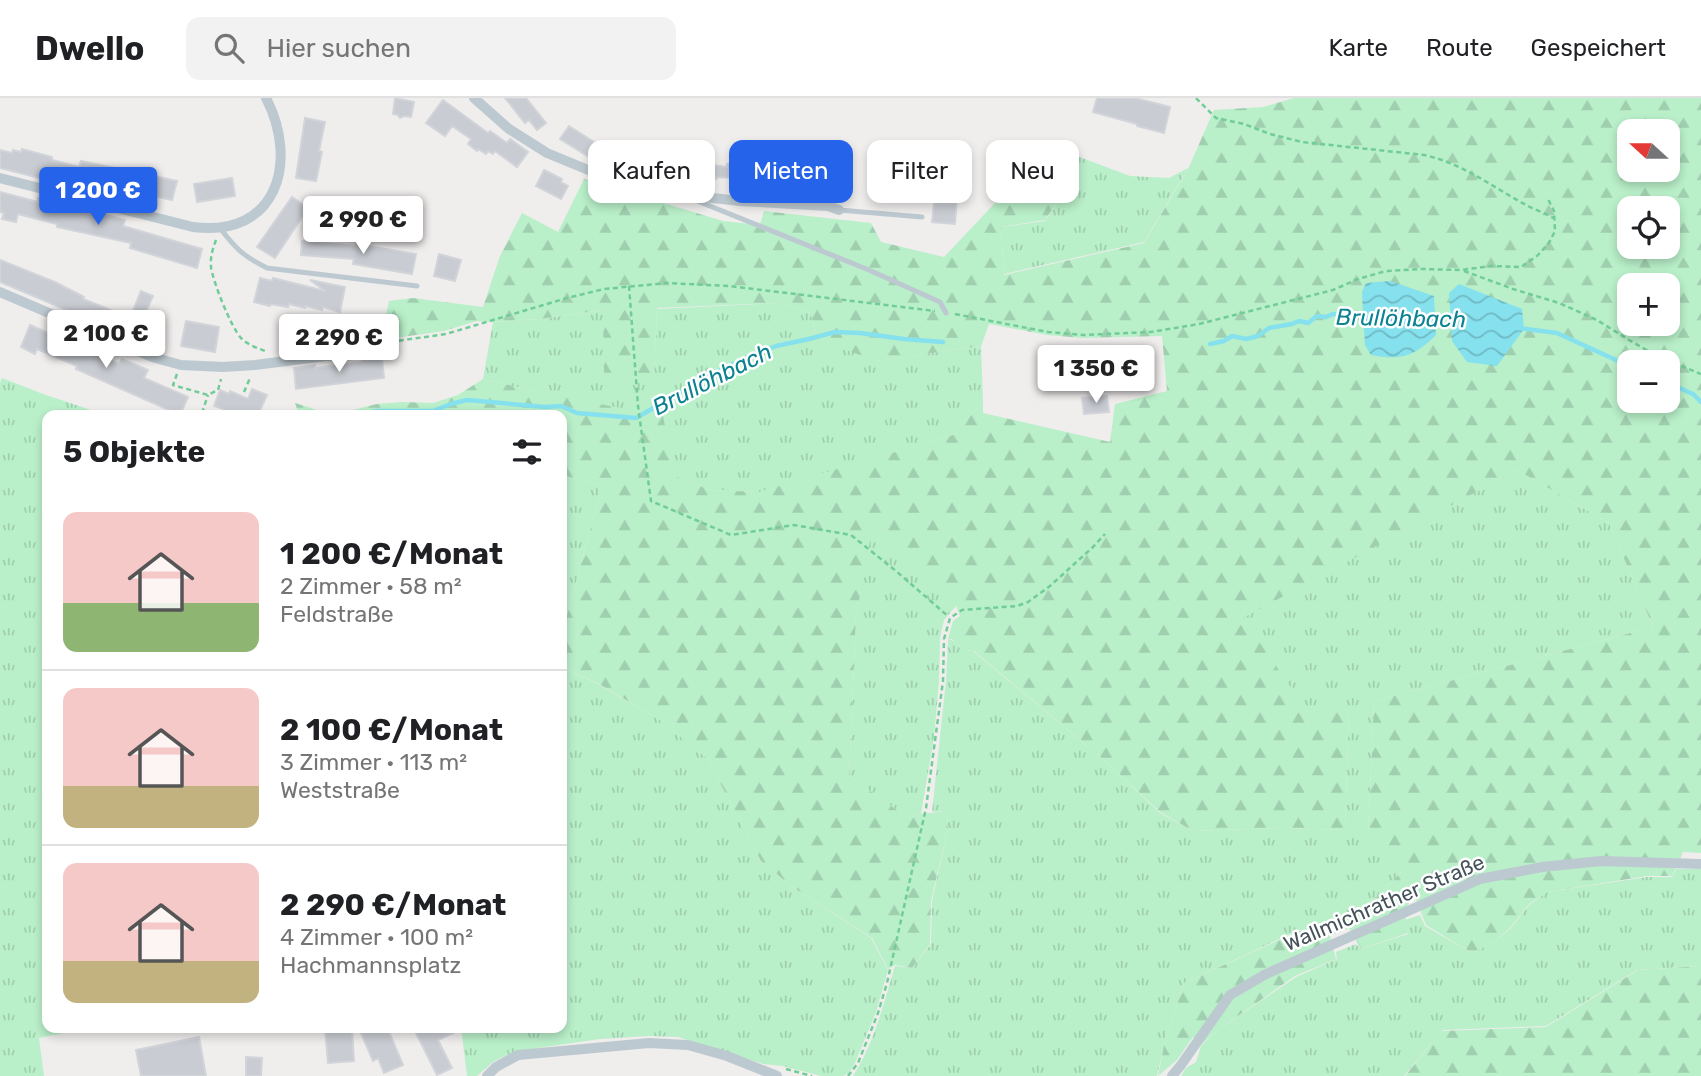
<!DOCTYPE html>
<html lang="de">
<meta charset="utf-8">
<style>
body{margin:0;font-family:Rubik,sans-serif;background:#f2f2f2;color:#202124;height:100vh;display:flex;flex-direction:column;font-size:26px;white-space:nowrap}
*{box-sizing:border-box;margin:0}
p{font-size:23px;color:#757577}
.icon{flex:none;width:38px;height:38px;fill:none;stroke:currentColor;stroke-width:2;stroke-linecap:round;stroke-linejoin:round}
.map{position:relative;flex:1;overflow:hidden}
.details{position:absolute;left:42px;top:312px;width:525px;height:623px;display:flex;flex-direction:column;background:#fff;border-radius:14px;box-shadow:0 4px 10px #0003}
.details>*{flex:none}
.banner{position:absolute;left:588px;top:42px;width:665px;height:63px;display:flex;gap:14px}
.needle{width:46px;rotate:291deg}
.controls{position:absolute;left:1617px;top:21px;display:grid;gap:14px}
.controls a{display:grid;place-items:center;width:63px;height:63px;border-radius:14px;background:#fff;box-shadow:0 4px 10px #0003;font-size:35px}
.price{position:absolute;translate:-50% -60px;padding:0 16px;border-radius:7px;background:#fff;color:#222;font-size:23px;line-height:46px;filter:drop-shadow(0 2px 4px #0008)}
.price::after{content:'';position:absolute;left:50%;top:42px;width:21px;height:16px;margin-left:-10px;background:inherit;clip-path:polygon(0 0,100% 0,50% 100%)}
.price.selected{background:#2563eb;color:#fff}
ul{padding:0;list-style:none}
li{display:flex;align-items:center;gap:21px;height:175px;padding:0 21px}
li+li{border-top:2px solid #e0e0e0}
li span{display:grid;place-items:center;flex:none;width:196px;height:140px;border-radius:14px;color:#555}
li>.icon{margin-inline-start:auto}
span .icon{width:84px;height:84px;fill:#fffc;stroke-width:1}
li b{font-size:30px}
h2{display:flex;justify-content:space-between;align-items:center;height:84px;padding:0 21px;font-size:30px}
.pill{padding:0 24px;border-radius:14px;background:#fff;box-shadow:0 4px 10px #0003;font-size:24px;line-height:63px}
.pill.selected{background:#2563eb;color:#fff}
header{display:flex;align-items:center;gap:42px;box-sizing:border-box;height:98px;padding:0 35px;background:#fff;border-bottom:2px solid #e0e0e0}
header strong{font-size:33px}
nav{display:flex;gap:38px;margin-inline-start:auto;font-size:24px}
.search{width:490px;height:63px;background:#f2f2f2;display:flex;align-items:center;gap:18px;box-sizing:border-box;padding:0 24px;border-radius:14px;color:#757577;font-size:26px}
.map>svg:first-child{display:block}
</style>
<header>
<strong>Dwello</strong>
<div class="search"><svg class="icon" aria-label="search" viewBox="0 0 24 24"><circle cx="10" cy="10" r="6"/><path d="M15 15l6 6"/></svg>Hier suchen</div>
<nav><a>Karte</a><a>Route</a><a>Gespeichert</a></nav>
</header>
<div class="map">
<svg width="1701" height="978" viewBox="0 0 1701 978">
<defs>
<pattern id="grass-tufts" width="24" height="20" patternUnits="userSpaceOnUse" patternTransform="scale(1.75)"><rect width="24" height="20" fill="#b9efc9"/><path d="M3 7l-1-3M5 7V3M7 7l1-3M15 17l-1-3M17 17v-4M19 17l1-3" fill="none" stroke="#a0cfaf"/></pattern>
<pattern id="forest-firs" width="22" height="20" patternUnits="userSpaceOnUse" patternTransform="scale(1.75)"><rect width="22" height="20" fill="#b9efc9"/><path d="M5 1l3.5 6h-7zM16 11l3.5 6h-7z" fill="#a0cfaf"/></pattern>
<pattern id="water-waves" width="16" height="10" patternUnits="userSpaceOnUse" patternTransform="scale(1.75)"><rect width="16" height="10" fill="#85e1ed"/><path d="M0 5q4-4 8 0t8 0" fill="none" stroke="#6fb9c3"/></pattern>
</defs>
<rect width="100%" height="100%" fill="#f0eded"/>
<path fill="url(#grass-tufts)" d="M1050,48L1130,78L1169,80L1188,70L1144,144L1004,176L1001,129L1045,123L1074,80Z
M778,205L811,215L815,235L877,263L981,248L983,303L953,337L760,394L710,392L675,378L547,296L483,281L493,224L540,221L604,212L654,276L657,211Z
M2,280L43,296L106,317H47V929H94L39,940L44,978H0V285Z
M1517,372L1609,425L1653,529L1374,603L1368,734L1403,772L1379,797L1326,831L1299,832L1184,885L1164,947L1157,978H853C874,946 884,904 895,868L912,870L931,846L932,803L948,731L947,713L932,714L946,583L948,541C959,543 957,552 973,553L1105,663L1160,715L1193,733L1282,730L1345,732L1349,613L1311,619L1242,520Z
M562,377L602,388L562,536Z
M871,431L956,508L944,522L940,540L939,583L934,639L921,716L908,720L849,678L856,519Z
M562,569L596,585L660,622L707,660L761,763L791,788L871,840L888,872L876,914L855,965L849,975L843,978H821L783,968L763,966L678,939L649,938L600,941L517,953L494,963L477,978H467L461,929H562Z
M1676,771H1701V868L1637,872L1546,928L1443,932L1404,978H1181L1186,970L1196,964L1201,948L1218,932L1296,879L1337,861L1336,854L1356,846L1361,851L1408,836L1405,822L1420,817L1425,828L1472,855L1494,844L1511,830L1529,807L1547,794L1647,779H1672Z"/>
<path fill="url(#forest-firs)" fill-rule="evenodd" d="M1294,0H1701V755L1683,754L1672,778H1647L1547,794L1529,806L1511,829L1494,844L1472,855L1426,827L1413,794C1407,811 1403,817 1408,835L1361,851L1349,830L1330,838L1336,861L1295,878L1218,932L1201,947L1193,939L1177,962L1158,978L1164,947L1184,885L1299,833L1326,831L1379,797L1403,772L1368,735L1374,603L1653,529L1609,425L1517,372L1243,520L1311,619L1349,612L1345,732L1282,730L1193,733L1160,714L1105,663L974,553L963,552L952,541H948L953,523L960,518L956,508L872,432L856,519L849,678L908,720L921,716L947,713L948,731L931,803L930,846L912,870L895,867L888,871L872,840L791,788L761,763L707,660L660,622L597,585L562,569V536L602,388L562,377V317H299L295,305L333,317L377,306L403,304L433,305L458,297L483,281L547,296L663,318L675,378L710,392L759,394L953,337L983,303V315L1110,344L1115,306L1167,293L1162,238L1082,240L1047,237L989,226L981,248L877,263L827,245L815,235L811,215L778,205L657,210L654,277L604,275L603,212L540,221L493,224L477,223L444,233L381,242L389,203L413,200L483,209L500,158L522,115L558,134L584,81L723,123L760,127L764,113L871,125L881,144L944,159L1049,48L1074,80L1045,122L1001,129L1004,177L1144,145L1189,69L1214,12L1263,9ZM1629,33H1668V72H1629ZM1629,110H1668V149H1629ZM1629,187H1668V226H1629ZM1629,264H1668V303H1629Z
M1701,868V978H1405L1442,933L1546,929L1638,872Z"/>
<path fill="url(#water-waves)" d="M1390,183L1434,198L1436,237C1415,258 1401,263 1371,257L1365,247L1363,217L1362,194L1366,185Z
M1459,186L1522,211L1524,231L1497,268L1467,264L1452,243L1449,195Z"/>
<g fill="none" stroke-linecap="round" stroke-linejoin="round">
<path stroke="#85e1ed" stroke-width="4.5" d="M1432,218H1455
M1518,230L1557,235L1629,268
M1210,246L1224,243L1232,238L1246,241L1258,238L1269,230L1292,226L1299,223L1308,225L1317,218L1326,219L1333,216L1367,217
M1668,285L1693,296L1701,304
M357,317L377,313H433L451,306L467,302L545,309L561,308L577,315L636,320L709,278L743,261L776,248L809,241L835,234L860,235L904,241L943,244"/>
</g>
<path fill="#c9ccd2" stroke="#d1d4d9" stroke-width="2" d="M395,0L414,4L411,19L404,18L400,20L398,17L393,16Z
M505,0H526L546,25L537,32L529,22L525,25Z
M1097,0H1135L1170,9L1164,35L1137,28V26L1093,14Z
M443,2L488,35L490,33L507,45L510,41L528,54L517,69L495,53L493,56L488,53L486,56L478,51L477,53L468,46L471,41L452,28L445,38L426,25Z
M305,20L325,24L319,53L322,54L316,83L296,80Z
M569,28L602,49L594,62L560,41Z
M22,51L52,59V62L79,69L81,63L177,83L172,102L109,88L108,90L61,78L59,85L0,70V52L12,55L13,52L21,54Z
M668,52L700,56L698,73L666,68Z
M900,61L911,63L910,70L924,72L921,89L896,86Z
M706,66L727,69V66H742L741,71L756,73L755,81L716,79V81L704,79Z
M774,71L814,75L812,95L772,92Z
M544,72L562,81L561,84L568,88L561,101L536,88Z
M232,80L235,98L197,104L194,86Z
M0,94L38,104V100L125,122L123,128L202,151L197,170L130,150L131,145L57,129V126L18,116L16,124L2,121L4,115L0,114Z
M935,96L957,98L955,126L932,124Z
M292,99L308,110L275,160L257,149Z
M302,143L356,148V146L416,156L412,176L353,166L354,161L301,157Z
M439,156L461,162L455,183L434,178Z
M0,162L57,185L84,199L83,201L130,220L141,193L153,198L140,227L155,233L149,247L0,184Z
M260,180L272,183L273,180L325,193L310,182L345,189L340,214L323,209L322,212L305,208V210L289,206L288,209L271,206L270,208L254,204Z
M186,223L219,229L215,254L181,248Z
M30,227L119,266L122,261L148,272L144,280L188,299L180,317L76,271L77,268L37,251L35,256L21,249Z
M382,260L384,280L296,291L294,270L315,267V270L362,264V262Z
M252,291L267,297L258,317H220L223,311L214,308L220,292L229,296L230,293L248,301Z
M1107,298L1109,314L1084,316L1082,300Z
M327,929H339L340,933L352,932L354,963L328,965L325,931Z
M375,929H387L403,967L384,975L378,960L373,963L361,935Z
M413,929H466L438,942L452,970L437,977Z
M199,939L206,978H141L136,952Z
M246,959L262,960L261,978H246Z"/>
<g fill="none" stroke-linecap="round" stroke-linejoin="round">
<path stroke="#71cd97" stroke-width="2.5" stroke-dasharray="5 3.5" stroke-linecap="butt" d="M1196,0L1216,20L1244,26L1270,36L1302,44L1424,57C1463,65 1495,91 1530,109C1538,113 1547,116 1555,121
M216,142C213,150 210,159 211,169C213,184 231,229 241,240C248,247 257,250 265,253
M1464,173L1513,191L1559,205L1597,222L1629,242L1659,259L1701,276
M629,188L638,308L651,403L731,437L794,427L851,437L896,473L949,519
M955,216L1048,234L1083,237L1151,234L1199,226L1333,192L1358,181L1386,173L1421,171L1461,172L1491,168L1521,169L1537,158L1549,145L1555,133L1554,113L1547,99
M391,246L397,243L446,236L567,200L604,191L667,185L729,188L935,213
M177,276L173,287L208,297L218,292L221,281
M244,294L250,280
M202,315L208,297
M786,971L812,978
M848,978L858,965L878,915L887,885L926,710L943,583L944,541L950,520L962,512L1017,508L1028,504L1050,488L1093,449L1105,436"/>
<path stroke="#bdc9d0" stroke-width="5" d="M695,102L869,172L940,204L946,215
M839,112L922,119
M220,130C236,151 243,158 267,170L417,188"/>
<path stroke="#bdc9d0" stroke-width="10" d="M474,0L509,31L547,55L610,81L648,93L740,103L828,108L839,112
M0,80L193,129C277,140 299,64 266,0
M0,194L152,259L181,267L223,269L255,267L382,251
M487,978L496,969L518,957L649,945L688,947L727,958L777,978
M1172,978L1181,967L1230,897L1266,876L1480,781L1542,769L1601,763L1701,766"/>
</g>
<g text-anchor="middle" stroke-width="5" stroke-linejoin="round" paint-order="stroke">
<g font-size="21" fill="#45525a" stroke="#fff">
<text transform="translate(1384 805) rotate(-23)" y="7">Wallmichrather Straße</text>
</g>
<g font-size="23" font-style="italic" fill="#0b8292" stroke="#fff">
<text transform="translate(1401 220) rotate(1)" y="8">Brullöhbach</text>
<text transform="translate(712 281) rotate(-27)" y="8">Brullöhbach</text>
</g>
</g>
</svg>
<div class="controls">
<a><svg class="needle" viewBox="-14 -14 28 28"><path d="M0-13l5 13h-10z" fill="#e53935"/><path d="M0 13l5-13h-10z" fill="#757577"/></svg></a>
<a><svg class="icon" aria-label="locate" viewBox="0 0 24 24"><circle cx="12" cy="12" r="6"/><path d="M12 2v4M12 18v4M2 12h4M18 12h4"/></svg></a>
<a>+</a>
<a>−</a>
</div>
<b class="price selected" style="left:98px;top:129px">1 200 €</b>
<b class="price" style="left:363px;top:158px">2 990 €</b>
<b class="price" style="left:106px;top:272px">2 100 €</b>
<b class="price" style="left:339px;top:276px">2 290 €</b>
<b class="price" style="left:1096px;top:307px">1 350 €</b>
<div class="banner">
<a class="pill">Kaufen</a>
<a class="pill selected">Mieten</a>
<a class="pill">Filter</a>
<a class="pill">Neu</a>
</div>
<section class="details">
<h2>5 Objekte<svg class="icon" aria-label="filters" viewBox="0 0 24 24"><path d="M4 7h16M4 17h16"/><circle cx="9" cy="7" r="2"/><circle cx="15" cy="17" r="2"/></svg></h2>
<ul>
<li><span style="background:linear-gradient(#f6c9c9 65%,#8fb573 0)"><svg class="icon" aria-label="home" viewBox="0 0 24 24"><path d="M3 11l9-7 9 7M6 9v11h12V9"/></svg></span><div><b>1 200 €/Monat</b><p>2 Zimmer · 58 m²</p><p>Feldstraße</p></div></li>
<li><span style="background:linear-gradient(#f6c9c9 70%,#c2b280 0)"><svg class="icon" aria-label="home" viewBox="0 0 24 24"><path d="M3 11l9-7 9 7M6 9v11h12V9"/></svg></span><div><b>2 100 €/Monat</b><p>3 Zimmer · 113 m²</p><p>Weststraße</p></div></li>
<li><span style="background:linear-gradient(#f6c9c9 70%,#c2b280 0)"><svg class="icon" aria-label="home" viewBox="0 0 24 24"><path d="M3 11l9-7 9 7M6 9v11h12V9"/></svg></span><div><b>2 290 €/Monat</b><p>4 Zimmer · 100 m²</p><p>Hachmannsplatz</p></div></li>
</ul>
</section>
</div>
